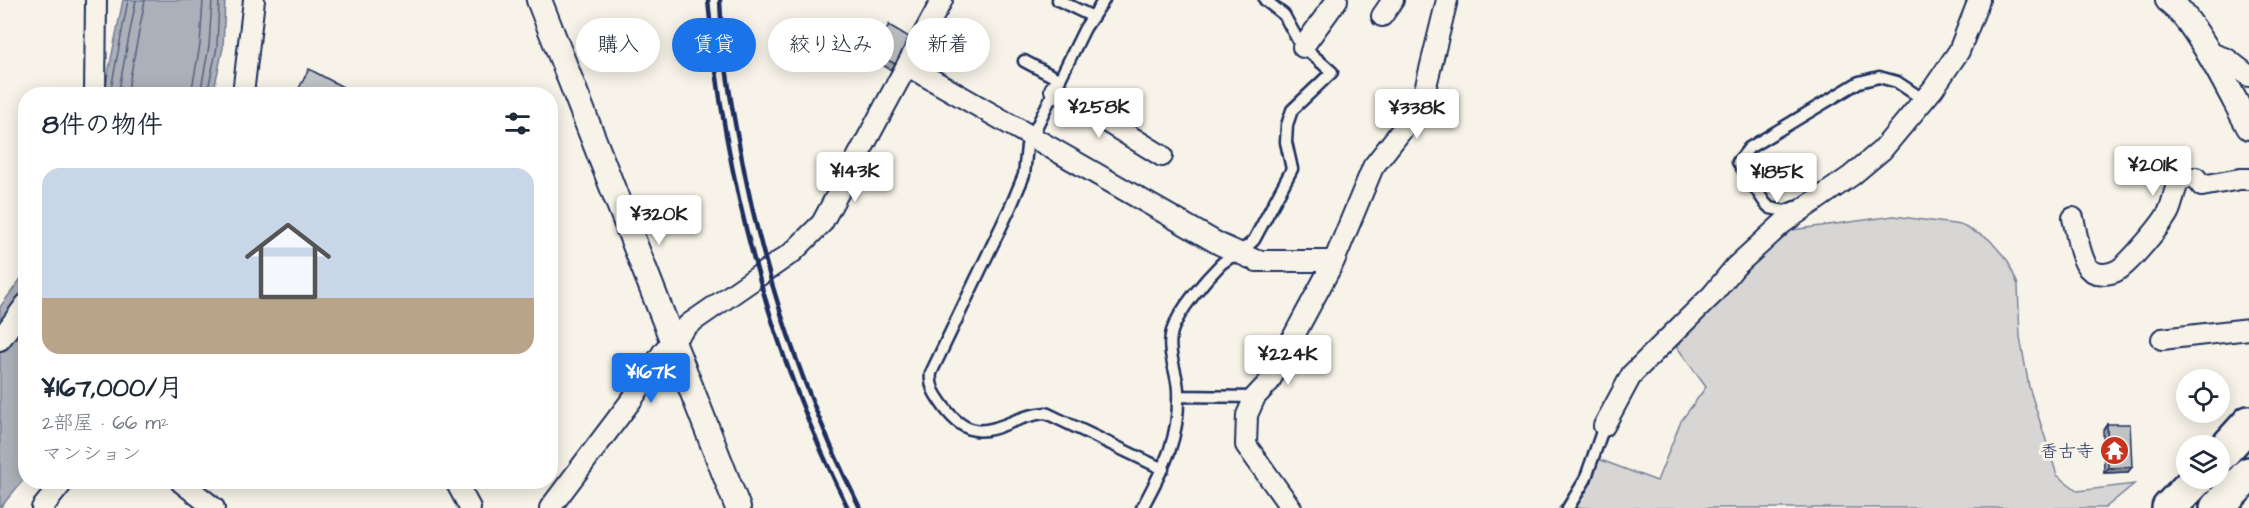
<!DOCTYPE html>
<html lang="ja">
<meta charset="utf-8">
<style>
body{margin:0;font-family:"Architects Daughter","Klee One",sans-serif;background:#f6f6f7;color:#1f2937;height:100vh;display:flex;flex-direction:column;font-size:22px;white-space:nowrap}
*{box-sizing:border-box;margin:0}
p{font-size:20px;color:#747a83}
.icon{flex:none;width:33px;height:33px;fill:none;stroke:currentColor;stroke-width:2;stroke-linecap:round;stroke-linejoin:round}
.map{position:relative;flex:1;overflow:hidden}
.sheet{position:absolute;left:18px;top:87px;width:540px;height:402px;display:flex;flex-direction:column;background:#fff;border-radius:24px;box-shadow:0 3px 15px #0003}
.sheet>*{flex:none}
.hud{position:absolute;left:576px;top:18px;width:570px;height:54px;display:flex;gap:12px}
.fabs{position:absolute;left:2176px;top:369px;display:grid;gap:12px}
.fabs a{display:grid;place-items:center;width:54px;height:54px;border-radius:50%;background:#fff;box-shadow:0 3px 15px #0003;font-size:30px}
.price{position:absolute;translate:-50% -51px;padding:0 14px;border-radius:6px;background:#fff;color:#222;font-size:20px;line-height:39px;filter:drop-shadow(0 2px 3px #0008)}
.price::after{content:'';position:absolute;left:50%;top:36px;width:18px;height:14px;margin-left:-9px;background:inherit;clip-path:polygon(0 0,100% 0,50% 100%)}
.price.current{background:#1a73e8;color:#fff}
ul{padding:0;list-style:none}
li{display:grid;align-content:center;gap:12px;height:318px;padding:0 24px}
li span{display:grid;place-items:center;height:186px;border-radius:18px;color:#555}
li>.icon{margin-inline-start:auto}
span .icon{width:108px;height:108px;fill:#fffc;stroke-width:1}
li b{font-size:26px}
h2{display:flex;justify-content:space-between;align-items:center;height:72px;padding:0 24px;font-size:26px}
.chip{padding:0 21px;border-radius:27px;background:#fff;box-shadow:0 3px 15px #0003;font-size:21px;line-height:54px}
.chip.current{background:#1a73e8;color:#fff}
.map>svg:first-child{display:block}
</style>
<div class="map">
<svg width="2249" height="508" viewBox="0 0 2249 508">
<rect width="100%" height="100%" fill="#f7f3e8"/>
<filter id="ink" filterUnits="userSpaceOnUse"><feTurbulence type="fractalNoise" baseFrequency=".0167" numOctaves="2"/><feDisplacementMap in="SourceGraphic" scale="12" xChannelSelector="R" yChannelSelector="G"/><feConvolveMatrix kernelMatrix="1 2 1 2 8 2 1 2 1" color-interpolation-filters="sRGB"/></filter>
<g filter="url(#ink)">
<path fill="#d7d6d4" stroke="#798299" stroke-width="1.5" d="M1894,216L1961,225L1989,239L2008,261L2018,285L2020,337L2029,387L2057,475L2078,491L2134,484L2105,508H1559L1598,459L1657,481L1681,421L1706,387L1674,343L1750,265L1792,230Z"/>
<path fill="#acb0b9" stroke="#727c95" stroke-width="1.5" d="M123,0H225L223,48L213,94H104Z
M25,273V478L0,508V307Z"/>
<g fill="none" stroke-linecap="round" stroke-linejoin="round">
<path stroke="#556382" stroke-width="1.5" d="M110,94L128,0
M118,94L136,0
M127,94L145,0
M191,94L200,45L203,0
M200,94L209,46L212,0
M207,94L217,47L219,0"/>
<defs>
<path id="service" d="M1058,0L1093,17
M1104,0L1085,28L1027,146L1024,175L1011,206L931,373C929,387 936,396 944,407C979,455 1005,415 1046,413L1163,469
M1024,61L1060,80
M1795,207L1785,211L1770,208L1765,203L1738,162L1749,148L1859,82L1879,77L1897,82L1924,100
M1178,396L1255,397
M1142,508C1164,467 1180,439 1178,390C1177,371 1166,351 1172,331C1179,310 1205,280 1221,264C1232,255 1245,250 1254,240L1292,169L1286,142L1287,125L1292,110L1332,72L1300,44L1284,15L1265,0
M1568,508L1585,480L1604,426"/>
<path id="minor" d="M1382,16L1393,0
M1303,47L1337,0
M2207,52L2227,59L2249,76
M908,66L1219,244L1257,261H1334
M1055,90L1162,156
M95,94L96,0
M243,94L254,0
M2073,218C2077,234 2079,255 2088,268C2095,276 2110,275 2118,270C2129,264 2162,224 2168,213C2174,202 2173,189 2181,178H2196L2202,186L2240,179H2249
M2162,339L2249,329
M0,340L26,304
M1604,426L1632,374L1712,295L1735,267L1783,223L1851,176L1882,150L1933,89L1959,51L1979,0
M181,482L214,508
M456,482L470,508
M42,508L63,482
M550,508L633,398L663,352L673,340L689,324L793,252L822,223L942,0
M1291,508L1246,445L1247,415L1255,397L1269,382L1334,261L1373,167L1405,126L1423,98L1447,0"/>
<path id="tertiary" d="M539,0L738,508
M2168,0C2196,20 2231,95 2249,127"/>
<path id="motorway" d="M2220,455L2249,423
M2169,508L2198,478
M2217,508L2249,474"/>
</defs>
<use href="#service" stroke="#1b2f5e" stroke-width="15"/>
<use href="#minor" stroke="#1b2f5e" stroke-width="24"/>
<use href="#tertiary" stroke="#1b2f5e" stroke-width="28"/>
<use href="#motorway" stroke="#1b2f5e" stroke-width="38"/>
<use href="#service" stroke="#f7f3e8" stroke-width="10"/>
<use href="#minor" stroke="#f7f3e8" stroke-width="20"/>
<use href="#tertiary" stroke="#f7f3e8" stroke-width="24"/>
<use href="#motorway" stroke="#f7f3e8" stroke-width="33"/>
<path stroke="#1b2f5e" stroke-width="4.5" d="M708,0C724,176 769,349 848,508
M720,0C722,50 730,100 740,149C763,274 803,394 860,508"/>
</g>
<path fill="#a5a8a9" stroke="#1b2f5e" stroke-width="1.5" d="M889,25L895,64L891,70L869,57Z
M2107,424L2132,467L2128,472L2104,473L2103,430Z"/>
<path fill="#86888a" stroke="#1b2f5e" stroke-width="1.5" d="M2132,467L2128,472L2104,473L2108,468Z"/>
<path fill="#c0c3c5" stroke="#1b2f5e" stroke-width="1.5" d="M889,25L909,37L895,64L873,52Z
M309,69L356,94H296Z
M2107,424H2130L2132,467L2108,468Z"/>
</g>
<defs>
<symbol id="temple-disc" viewBox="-11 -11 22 22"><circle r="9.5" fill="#c8321e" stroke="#f7f3e8"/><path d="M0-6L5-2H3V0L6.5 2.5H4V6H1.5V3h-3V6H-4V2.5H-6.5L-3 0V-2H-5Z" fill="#fff"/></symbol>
</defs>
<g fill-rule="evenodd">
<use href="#temple-disc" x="2098" y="434" width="33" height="33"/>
</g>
<g text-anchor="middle" stroke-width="6" stroke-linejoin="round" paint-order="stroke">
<g font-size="18" fill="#1b2f5e" stroke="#f7f3e8" text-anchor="end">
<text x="2094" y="457">香古寺</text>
</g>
</g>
</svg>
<div class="fabs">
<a><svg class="icon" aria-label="locate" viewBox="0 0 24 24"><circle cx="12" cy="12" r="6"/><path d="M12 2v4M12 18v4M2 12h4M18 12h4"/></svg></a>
<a><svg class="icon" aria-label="layers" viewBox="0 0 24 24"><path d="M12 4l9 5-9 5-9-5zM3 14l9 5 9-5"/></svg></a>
</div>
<b class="price" style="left:1099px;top:139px">¥258K</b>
<b class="price" style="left:1417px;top:140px">¥338K</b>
<b class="price" style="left:2153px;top:197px">¥201K</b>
<b class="price" style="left:855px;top:203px">¥143K</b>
<b class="price" style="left:1777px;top:204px">¥185K</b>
<b class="price" style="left:659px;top:246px">¥320K</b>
<b class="price" style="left:1288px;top:386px">¥224K</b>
<b class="price current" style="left:651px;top:404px">¥167K</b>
<div class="hud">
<a class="chip">購入</a>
<a class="chip current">賃貸</a>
<a class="chip">絞り込み</a>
<a class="chip">新着</a>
</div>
<section class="sheet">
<h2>8件の物件<svg class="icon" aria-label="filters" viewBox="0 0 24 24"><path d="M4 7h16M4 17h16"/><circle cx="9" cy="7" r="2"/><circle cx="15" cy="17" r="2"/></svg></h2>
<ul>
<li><span style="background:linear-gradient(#c9d6e8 70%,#b9a48a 0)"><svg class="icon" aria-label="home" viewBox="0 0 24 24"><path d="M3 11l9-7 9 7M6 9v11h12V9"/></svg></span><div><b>¥167,000/月</b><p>2部屋 · 66 m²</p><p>マンション</p></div></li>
</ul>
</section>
</div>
